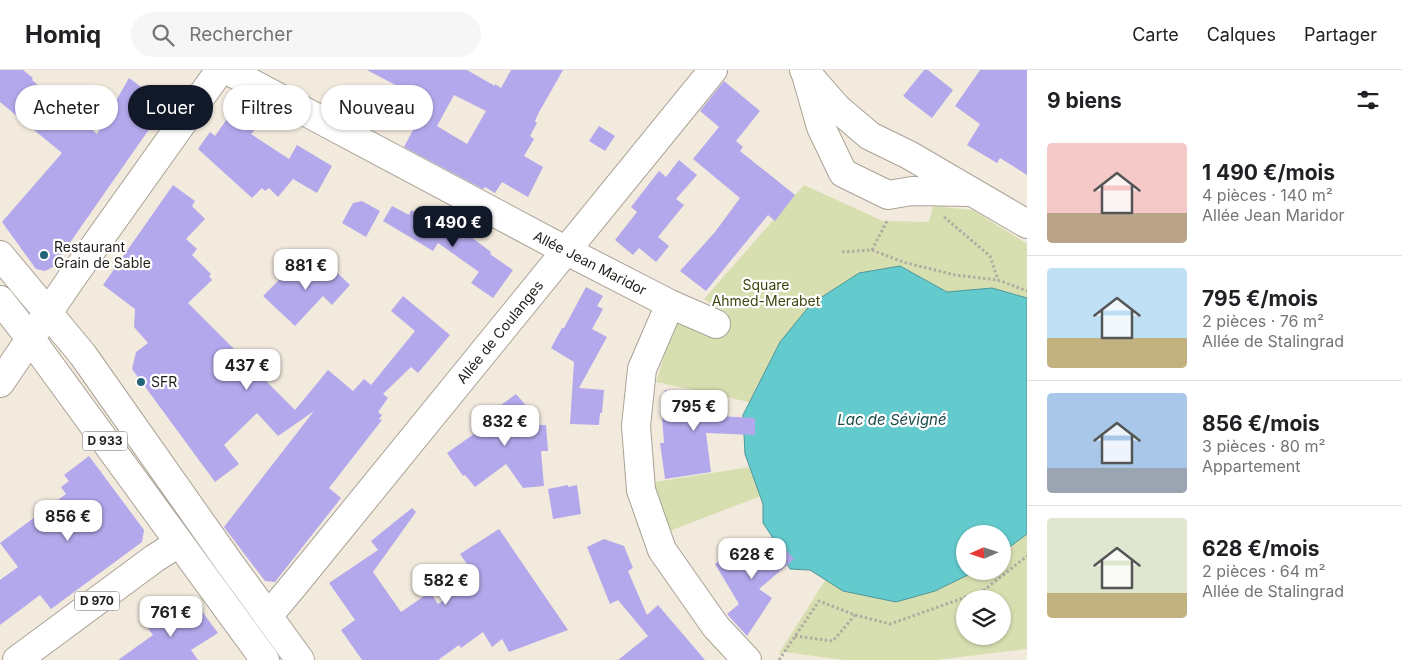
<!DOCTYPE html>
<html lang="fr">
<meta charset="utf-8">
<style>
body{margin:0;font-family:Inter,sans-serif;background:#f6f6f6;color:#202124;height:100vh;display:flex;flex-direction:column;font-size:19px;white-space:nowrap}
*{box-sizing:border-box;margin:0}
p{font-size:16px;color:#757577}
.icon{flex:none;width:28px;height:28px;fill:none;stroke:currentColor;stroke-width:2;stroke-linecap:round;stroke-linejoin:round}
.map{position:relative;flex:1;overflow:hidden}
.details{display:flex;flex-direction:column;background:#fff;width:375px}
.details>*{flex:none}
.top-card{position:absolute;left:15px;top:15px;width:475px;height:45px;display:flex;gap:10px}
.needle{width:32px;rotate:267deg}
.tools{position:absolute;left:956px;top:455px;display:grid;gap:10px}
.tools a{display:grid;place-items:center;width:55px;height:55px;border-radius:50%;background:#fff;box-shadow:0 1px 4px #0004;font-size:25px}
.price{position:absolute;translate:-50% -42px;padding:0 11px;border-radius:10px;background:#fff;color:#222;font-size:16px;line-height:32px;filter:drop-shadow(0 1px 2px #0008)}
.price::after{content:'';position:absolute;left:50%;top:30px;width:15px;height:11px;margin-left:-8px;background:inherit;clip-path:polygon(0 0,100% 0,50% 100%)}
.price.current{background:#111827;color:#fff}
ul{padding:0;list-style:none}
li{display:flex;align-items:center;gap:15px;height:125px;padding:0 20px}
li+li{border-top:1px solid #e0e0e0}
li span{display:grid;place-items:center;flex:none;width:140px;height:100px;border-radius:5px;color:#555}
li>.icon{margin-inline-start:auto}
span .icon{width:60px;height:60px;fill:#fffc;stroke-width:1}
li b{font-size:21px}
h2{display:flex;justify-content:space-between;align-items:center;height:60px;padding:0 20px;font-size:21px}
.chip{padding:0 18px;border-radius:22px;background:#fff;box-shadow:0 1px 4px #0004;font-size:18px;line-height:45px}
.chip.current{background:#111827;color:#fff}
header{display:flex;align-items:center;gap:30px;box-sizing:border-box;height:70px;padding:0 25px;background:#fff;border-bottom:1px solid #e0e0e0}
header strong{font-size:24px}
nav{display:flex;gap:28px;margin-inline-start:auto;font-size:18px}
.search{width:350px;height:45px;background:#f6f6f6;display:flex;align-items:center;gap:12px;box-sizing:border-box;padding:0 18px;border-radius:28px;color:#757577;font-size:19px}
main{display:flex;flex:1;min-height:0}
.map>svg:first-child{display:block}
</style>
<header>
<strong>Homiq</strong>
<div class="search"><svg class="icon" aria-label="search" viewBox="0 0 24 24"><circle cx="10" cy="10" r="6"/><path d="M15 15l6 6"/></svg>Rechercher</div>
<nav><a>Carte</a><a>Calques</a><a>Partager</a></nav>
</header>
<main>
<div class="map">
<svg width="1027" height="590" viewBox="0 0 1027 590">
<rect width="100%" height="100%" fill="#f3eade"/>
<path fill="#d7dfb1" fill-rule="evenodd" d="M804,115L883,151L929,152L933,136L973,140L1027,174V228L992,218L947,222L900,196L780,272L749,332L656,312L669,271L678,252L719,265L729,244L704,229Z
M749,397L761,426L667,462L658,438L655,412Z
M1027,464V579L937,590H844L784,582L778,585L826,509L843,521L972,504L976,501H1002L1003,482ZM965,529H1002V566H965Z"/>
<path fill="#63cacd" stroke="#4f9697" d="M900,196L947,222L992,218L1027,228V464L1003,482L1002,464H965V501H976L935,521L896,532L843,521L810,500L790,499L771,465L763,453V434L745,384L743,345L780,272L811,234L859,203Z"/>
<path fill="#b3a8eb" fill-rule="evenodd" d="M0,0H23L33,8L32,10L97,64L129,8L166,35L53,197L45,201L36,199L2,152L62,83L0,32Z
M367,0H467L495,16V14L501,18L511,0H563L538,44L535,51L537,53L530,66L534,69L524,86L543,97L528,127L502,112L495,123L485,117L483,119L404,77L428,32ZM454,25L486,41L467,74L437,56Z
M924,0H928L953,20L932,48L903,26Z
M980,0H1027V105L1000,88L997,93L967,75L980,54L955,36Z
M724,11L760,41L736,71L743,77L740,81L795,125L775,151L768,145L706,221L680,201L715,162L740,128L693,89L719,57L700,41Z
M241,29L259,39L246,55L254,61L251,64L289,89L297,75L332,96L317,123L293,109L278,127L269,118L265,121L262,118L252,128L198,79L210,62L215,66Z
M599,56L615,66L605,81L589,71Z
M679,90L697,105L676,129L684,135L658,167L669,176L656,192L639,178L633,185L615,170L637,142L631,137L659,101L666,107Z
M173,115L195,131L192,136L205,149L186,169L197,179L192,185L211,204L209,206L212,210L188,233L295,340L328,300L353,321L364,309L371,315L415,261L391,241L403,226L450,265L418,303L411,297L383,324L388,328L378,342L382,345L379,349L382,350L329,418L341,428L275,512L265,511L224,457L314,341L278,366L257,343L224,375L239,394L215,412L132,299L136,282L148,273L134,257L135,239L103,215Z
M362,131L380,141L366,167L342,153L353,133Z
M392,136L409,145L411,140L464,169L467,164L491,182L490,184L513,200L493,228L471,213L479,202L438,173L433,181L383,151Z
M321,187L350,215L332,235L323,226L295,256L263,226L280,209L282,211L290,204L299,212Z
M586,217L603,226L597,236L603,239L592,259L607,267L579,318L604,320L602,343H600L599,355L570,354L574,292L551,278L562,258H564Z
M665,320L721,328L719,346L755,348V365L706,363L711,402L665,409L660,373H664L662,347Z
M516,324L531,341L532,355H546L548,381H541L544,416L523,418L506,394L475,417L465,405L463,406L447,383L488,354L485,351L488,349L486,346Z
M89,386L144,460L142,472L51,539L40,525L0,555V510L18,497L0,473L66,424L61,417L69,411L64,405Z
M568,415V417L577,415L581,444L553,449L548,419Z
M412,438L416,442L373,502L401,542L430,522L438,534L476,507L460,484L499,459L568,560L509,582L502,569L492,577L483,562L461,578L459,575L438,590H362L341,560L355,550L329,513L378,480L371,471Z
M604,469L624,476L633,498L628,501L647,545L658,535L705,590H618L648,566L618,530L610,534L587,477Z
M754,470L761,481L774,471L778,477L781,474L794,489L759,519L772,528L747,566L727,544L739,534L715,494Z
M155,534L174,559L201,540L218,563L191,580L198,590H118L153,565L139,546Z"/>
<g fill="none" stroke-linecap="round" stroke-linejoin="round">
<defs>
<path id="minor" d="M227,0L565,180L670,234L716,254
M805,1L821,57L843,103L888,125L912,121L970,122
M670,234L642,299L636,356L641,420L662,480L716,557L747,590
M268,546L294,515L713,0"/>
<path id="major" d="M804,0L837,38L870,66L909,85L1027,154
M0,185L83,285L228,491L300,590
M0,230L30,268L265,590
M0,313L71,209L220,0
M17,590L155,488L179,473"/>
</defs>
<use href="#minor" stroke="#aaa296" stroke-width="30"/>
<use href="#major" stroke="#aaa296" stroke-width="30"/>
<path stroke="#b2aba1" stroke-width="3" stroke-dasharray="2.5 2.5" stroke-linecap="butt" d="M944,147L990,186L998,210
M872,180L888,149
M842,182L872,180L903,192L955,205L998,210L1027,221
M795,566L833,571L855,545
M779,590L819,531L855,545L890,554L983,521L1027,486"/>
<use href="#minor" stroke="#fff" stroke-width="28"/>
<use href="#major" stroke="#fff" stroke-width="28"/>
</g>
<g fill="#236378" stroke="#fff" stroke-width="2">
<circle cx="44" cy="185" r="5"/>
<circle cx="141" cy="312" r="5"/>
</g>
<g text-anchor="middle" stroke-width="4.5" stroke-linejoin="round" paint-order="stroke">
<g fill="#fff" stroke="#64615e" stroke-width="1">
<rect x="82.5" y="361.5" width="45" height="19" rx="4"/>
<rect x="74.5" y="521.5" width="45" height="19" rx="4"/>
</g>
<g font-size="12" font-weight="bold" fill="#211d19">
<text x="105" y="375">D 933</text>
<text x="97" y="535">D 970</text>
</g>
<g font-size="14" fill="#211d19" stroke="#fff" text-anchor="start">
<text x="54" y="182">Restaurant<tspan x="54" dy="16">Grain de Sable</tspan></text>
<text x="151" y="317">SFR</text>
</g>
<g font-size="14" fill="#211d19" stroke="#fff">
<text transform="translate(590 193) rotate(27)" y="5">Allée Jean Maridor</text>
<text transform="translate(500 262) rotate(-51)" y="5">Allée de Coulanges</text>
</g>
<g font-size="14" fill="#40460f" stroke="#fff">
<text x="766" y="220">Square<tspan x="766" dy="16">Ahmed-Merabet</tspan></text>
</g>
<g font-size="15" font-style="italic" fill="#1c4b4c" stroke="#fff">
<text x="892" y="355">Lac de Sévigné</text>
</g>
</g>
</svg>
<div class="tools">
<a><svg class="needle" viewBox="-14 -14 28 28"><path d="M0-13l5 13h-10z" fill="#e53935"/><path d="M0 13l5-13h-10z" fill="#757577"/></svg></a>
<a><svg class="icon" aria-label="layers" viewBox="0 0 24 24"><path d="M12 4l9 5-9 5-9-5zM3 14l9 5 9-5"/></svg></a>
</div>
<b class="price current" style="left:453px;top:178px">1 490 €</b>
<b class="price" style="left:306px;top:221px">881 €</b>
<b class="price" style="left:247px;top:321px">437 €</b>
<b class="price" style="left:694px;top:362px">795 €</b>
<b class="price" style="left:505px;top:377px">832 €</b>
<b class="price" style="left:68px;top:472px">856 €</b>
<b class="price" style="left:752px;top:510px">628 €</b>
<b class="price" style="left:446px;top:536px">582 €</b>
<b class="price" style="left:171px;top:568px">761 €</b>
<div class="top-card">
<a class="chip">Acheter</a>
<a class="chip current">Louer</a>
<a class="chip">Filtres</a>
<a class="chip">Nouveau</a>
</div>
</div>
<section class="details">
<h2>9 biens<svg class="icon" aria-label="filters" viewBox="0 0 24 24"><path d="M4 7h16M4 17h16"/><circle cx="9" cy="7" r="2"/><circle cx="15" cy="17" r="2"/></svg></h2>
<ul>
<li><span style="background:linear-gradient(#f6c9c9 70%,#b9a48a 0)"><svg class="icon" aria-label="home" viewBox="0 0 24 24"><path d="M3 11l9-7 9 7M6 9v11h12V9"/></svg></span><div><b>1 490 €/mois</b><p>4 pièces · 140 m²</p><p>Allée Jean Maridor</p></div></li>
<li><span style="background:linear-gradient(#bfe0f5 70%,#c2b280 0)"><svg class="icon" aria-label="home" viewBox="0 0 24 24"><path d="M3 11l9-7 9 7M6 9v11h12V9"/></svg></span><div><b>795 €/mois</b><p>2 pièces · 76 m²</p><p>Allée de Stalingrad</p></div></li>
<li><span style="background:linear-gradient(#a9c7e8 75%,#9aa5b1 0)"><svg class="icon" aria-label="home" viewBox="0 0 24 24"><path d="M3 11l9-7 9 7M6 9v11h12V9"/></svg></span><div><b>856 €/mois</b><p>3 pièces · 80 m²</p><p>Appartement</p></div></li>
<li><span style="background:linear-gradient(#dfe7d0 75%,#c2b280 0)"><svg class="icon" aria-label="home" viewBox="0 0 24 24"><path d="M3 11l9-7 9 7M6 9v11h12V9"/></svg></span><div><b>628 €/mois</b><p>2 pièces · 64 m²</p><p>Allée de Stalingrad</p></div></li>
</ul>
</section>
</main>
